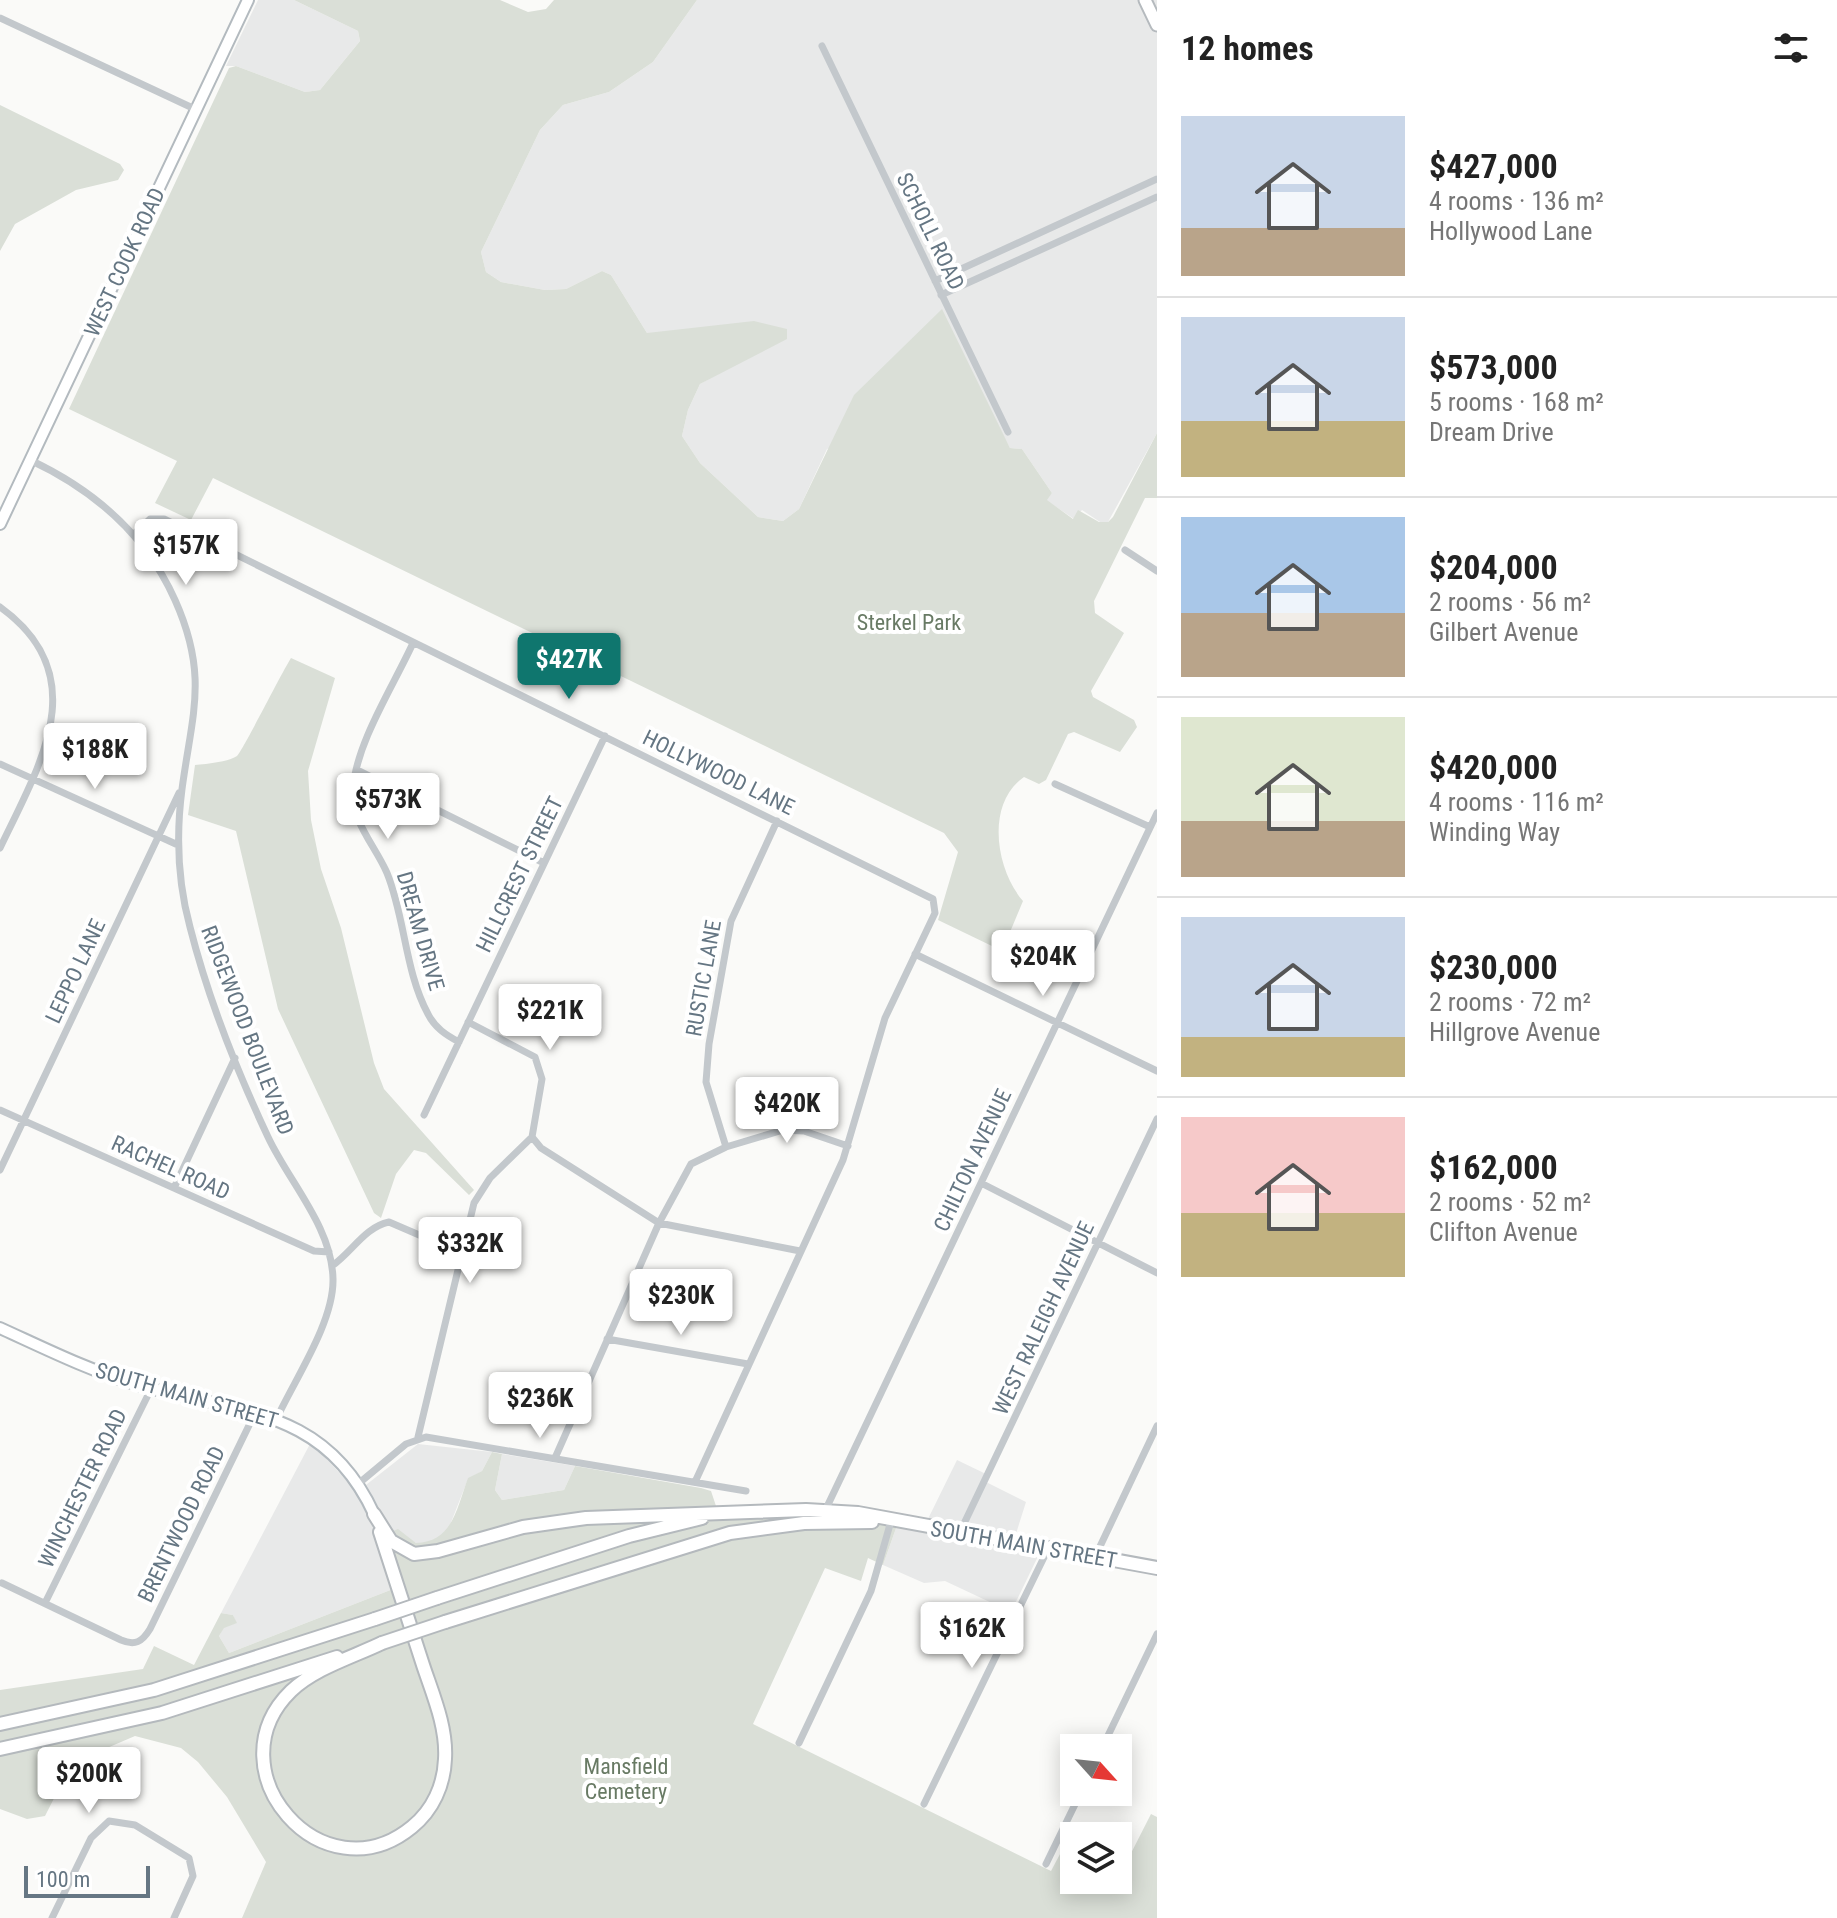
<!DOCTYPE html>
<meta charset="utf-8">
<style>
body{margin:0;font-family:"Roboto Condensed",sans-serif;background:#f6f6f6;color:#222;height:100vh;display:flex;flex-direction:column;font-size:30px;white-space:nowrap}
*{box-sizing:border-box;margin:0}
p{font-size:26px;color:#767676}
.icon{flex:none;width:44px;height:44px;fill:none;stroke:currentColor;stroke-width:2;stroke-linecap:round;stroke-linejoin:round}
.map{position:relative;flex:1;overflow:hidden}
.side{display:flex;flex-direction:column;background:#fff;width:680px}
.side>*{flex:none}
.needle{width:52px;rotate:117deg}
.buttons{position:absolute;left:1060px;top:1734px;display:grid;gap:16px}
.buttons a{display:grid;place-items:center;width:72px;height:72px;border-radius:0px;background:#fff;box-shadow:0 4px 20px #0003;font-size:40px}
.scale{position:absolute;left:24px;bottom:20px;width:126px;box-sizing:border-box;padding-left:8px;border:4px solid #657683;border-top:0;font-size:22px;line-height:28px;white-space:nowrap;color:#657683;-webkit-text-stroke:6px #fff;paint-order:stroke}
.price{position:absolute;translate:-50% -68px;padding:0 18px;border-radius:8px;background:#fff;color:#222;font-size:26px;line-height:52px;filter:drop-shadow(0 2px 4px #0008)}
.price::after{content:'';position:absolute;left:50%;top:48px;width:24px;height:18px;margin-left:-12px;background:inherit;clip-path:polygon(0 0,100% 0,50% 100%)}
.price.on{background:#0f766e;color:#fff}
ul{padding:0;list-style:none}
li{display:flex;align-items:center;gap:24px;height:200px;padding:0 24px}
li+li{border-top:2px solid #e0e0e0}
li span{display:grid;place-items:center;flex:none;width:224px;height:160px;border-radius:0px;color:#555}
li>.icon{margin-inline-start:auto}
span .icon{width:96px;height:96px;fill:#fffc;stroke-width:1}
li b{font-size:34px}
h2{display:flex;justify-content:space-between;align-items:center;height:96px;padding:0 24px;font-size:34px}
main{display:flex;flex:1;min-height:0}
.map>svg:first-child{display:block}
</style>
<main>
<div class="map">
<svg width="1157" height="1918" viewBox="0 0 1157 1918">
<rect width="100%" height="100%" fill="#fafaf8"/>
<path fill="#e8e9e9" d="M258,0H294L358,31L360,41L320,90L305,92L236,66H226Z
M697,0H1157V433L1108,522H1100L1082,510L1074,519L1046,500L1052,493L1022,449L1010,448L991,412L827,449L799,509L783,521L758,517L700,463L682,436L688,410L700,384L735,364L666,334L647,333L611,275L602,271L566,289L545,290L501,282L486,272L481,252L540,130L563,105L609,92L653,62Z
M311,1442L357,1492L418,1444L492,1452L482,1471L468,1479L448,1530L439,1540L424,1543H416L406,1537L393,1589L229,1653L219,1636L224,1627L236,1623L233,1615L221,1613Z
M502,1454L575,1466L564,1490L502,1500L495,1490Z
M957,1460L986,1474L984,1481L1026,1502L1014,1540L1043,1546L1011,1612L945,1581L924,1583L883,1565L900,1517L926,1523Z"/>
<path fill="#dadfd7" d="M294,0H500L528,12L546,9L554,0H697L653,62L609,92L563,105L540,130L481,252L486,272L501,282L545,290L566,289L602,271L611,275L647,333L754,321L787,329V339L700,384L688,410L682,436L700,463L758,517L783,521L799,509L854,395L942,309L1010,448L1022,449L1052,493L1047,500L1073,519L1078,510L1099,522H1108L1113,517L1157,433V498H1145L1094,601L1095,613L1124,633L1091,691L1093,697L1134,720L1137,727L1120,752L1074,732L1068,734L1046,780L1039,784L1024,777C985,804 996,870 1023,901L1005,944L994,947L938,920L958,852L944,833L213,478L191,520L155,503L177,461L69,409L229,68L236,66L305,92L320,90L360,41L358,31Z
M0,105L120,164L124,170L118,180L76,190L15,224L0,251Z
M291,658L335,678L308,771L311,820L321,869L341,928L374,1063L384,1089L474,1190L469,1195L426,1153L414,1150L396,1174L381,1218L374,1213L278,1009L236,831L188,815L195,765C206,764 228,762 237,756C242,752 282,672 291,658Z
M492,1452L502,1454L495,1490L502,1500L564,1490L575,1466L701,1488L711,1491L716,1506L811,1505L900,1517L883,1565L868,1558L861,1581L825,1568L753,1724L1051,1871L1068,1839L1074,1842V1880H1118V1862L1125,1865L1151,1814L1157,1817V1918H242L266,1862L227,1797L198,1762L181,1748L135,1736L72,1763L45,1816L27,1819L0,1809V1690L143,1669L154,1646L194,1665L221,1613L233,1615L237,1623L224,1628L219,1636L229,1653L393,1589L376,1538L398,1529L416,1543C453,1542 457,1507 468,1478L482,1471Z"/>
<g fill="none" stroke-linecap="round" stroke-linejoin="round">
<defs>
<path id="secondary" d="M0,524L248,0
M0,1328C44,1348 88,1370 135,1384C233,1413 324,1405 374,1514"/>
<path id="primary" d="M1145,0L1157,25"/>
<path id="highway" d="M374,1514L391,1541L414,1554L438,1551L523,1527L586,1518L806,1510L858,1513L1157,1568
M380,1532C394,1576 409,1621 423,1665C433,1695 447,1727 445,1759C444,1785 433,1810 412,1827C323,1900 210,1770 291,1691C315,1668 353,1657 382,1643
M437,1598L629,1536L702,1518
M445,1622L730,1533L804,1523L872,1522
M0,1724L154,1690L375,1619
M0,1749L162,1713L337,1657"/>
</defs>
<use href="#secondary" stroke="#b3babf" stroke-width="14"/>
<use href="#primary" stroke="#b5babe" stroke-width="15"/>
<use href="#highway" stroke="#b4b9bd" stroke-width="16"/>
<path stroke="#c3c8cc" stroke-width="7" d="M0,18L197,110
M822,46L1008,432
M935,281L1157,179
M941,295L1157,197
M30,460C94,490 146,535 175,600C209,676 192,714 182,789C176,835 178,883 190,927C208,998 237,1071 268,1137C289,1182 332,1227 333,1279C334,1322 295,1379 277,1418
M134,534L150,519H164L933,899L935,913L885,1018L843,1160L695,1482
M1125,550L1157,571
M0,607C96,676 39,766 0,848
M413,643C394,685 356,743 353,789C351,822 375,845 387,873C405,917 405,972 428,1014C435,1028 446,1035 459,1042
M0,764L178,845
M357,770L544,863
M1055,784L1150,827
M915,954L1157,1071
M468,1022L535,1057L542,1079L532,1137L541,1148L659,1223L800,1251
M0,1110L314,1251L329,1252
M424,1115L605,736
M726,1147L706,1082L709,1044L731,921L777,821
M0,1170L179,793
M981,1183L1157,1273
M174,1188L235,1058
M332,1266C352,1252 365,1227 389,1222L461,1253
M607,1339L748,1364
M418,1437L474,1203L490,1178L532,1137
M555,1458L659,1223L691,1164L726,1147L783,1130L804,1131L848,1146
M358,1484L406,1444L426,1437L746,1491
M824,1513L1157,813
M960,1532L1157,1119
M1095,1557L1157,1426
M2,1583L121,1640C135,1646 142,1642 150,1629L255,1413
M45,1603L151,1389
M799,1743L871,1591L891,1521
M1102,1748L1157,1634
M924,1804L1048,1549
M1046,1864L1081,1792
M52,1918L91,1838L109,1821L135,1825L189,1858L193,1876L174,1918"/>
<use href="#secondary" stroke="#fff" stroke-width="10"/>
<use href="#primary" stroke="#fff" stroke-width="11"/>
<use href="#highway" stroke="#fff" stroke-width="12"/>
<defs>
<path id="highway-bridge" d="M375,1619L437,1598
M382,1643L445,1622"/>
</defs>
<use href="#highway-bridge" stroke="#b4b9bd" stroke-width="16" stroke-linecap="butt"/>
<use href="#highway-bridge" stroke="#fff" stroke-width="12"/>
</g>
<g text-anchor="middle" stroke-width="8" stroke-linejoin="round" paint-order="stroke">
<g font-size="22" fill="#657683" stroke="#fff">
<text transform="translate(931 231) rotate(64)" y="8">SCHOLL ROAD</text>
<text transform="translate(124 262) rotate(-65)" y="8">WEST COOK ROAD</text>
<text transform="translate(719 772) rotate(26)" y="8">HOLLYWOOD LANE</text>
<text transform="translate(519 874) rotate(-64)" y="8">HILLCREST STREET</text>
<text transform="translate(421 931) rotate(74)" y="8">DREAM DRIVE</text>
<text transform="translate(75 971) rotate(-65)" y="8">LEPPO LANE</text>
<text transform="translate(703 978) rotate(-80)" y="8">RUSTIC LANE</text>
<text transform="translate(248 1030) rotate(69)" y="8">RIDGEWOOD BOULEVARD</text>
<text transform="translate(972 1160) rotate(-65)" y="8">CHILTON AVENUE</text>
<text transform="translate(171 1167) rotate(24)" y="8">RACHEL ROAD</text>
<text transform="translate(1043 1318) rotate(-65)" y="8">WEST RALEIGH AVENUE</text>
<text transform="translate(187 1395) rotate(16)" y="8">SOUTH MAIN STREET</text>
<text transform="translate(82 1488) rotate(-64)" y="8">WINCHESTER ROAD</text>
<text transform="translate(181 1524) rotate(-64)" y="8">BRENTWOOD ROAD</text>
<text transform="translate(1024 1544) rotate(10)" y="8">SOUTH MAIN STREET</text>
</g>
<g font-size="22" fill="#687a64" stroke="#fff">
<text x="909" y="630">Sterkel Park</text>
<text x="626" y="1774">Mansfield<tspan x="626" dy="25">Cemetery</tspan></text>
</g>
</g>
</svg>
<div class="buttons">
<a><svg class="needle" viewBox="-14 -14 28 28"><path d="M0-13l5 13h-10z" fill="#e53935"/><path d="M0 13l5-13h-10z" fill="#767676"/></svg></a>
<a><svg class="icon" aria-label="layers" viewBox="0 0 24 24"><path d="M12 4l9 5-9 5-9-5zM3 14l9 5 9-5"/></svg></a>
</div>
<div class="scale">100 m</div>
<b class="price" style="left:186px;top:587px">$157K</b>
<b class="price on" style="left:569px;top:701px">$427K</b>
<b class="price" style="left:95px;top:791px">$188K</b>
<b class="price" style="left:388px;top:841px">$573K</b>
<b class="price" style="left:1043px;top:998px">$204K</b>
<b class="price" style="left:550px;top:1052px">$221K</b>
<b class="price" style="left:787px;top:1145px">$420K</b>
<b class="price" style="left:470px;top:1285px">$332K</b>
<b class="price" style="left:681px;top:1337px">$230K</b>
<b class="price" style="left:540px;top:1440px">$236K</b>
<b class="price" style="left:972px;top:1670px">$162K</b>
<b class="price" style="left:89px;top:1815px">$200K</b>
</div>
<section class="side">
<h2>12 homes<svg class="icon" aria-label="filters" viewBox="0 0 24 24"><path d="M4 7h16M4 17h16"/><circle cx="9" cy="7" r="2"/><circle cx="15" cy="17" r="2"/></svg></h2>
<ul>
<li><span style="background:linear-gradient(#c9d6e8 70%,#b9a48a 0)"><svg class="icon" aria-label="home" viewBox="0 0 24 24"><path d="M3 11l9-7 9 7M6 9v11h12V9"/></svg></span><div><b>$427,000</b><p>4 rooms · 136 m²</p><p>Hollywood Lane</p></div></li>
<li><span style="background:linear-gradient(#c9d6e8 65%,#c2b280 0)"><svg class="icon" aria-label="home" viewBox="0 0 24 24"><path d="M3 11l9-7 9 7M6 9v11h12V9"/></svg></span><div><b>$573,000</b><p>5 rooms · 168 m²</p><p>Dream Drive</p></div></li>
<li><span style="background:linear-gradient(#a9c7e8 60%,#b9a48a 0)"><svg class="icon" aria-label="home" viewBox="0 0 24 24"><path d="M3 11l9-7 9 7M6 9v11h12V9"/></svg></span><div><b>$204,000</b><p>2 rooms · 56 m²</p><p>Gilbert Avenue</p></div></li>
<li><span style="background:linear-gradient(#dfe7d0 65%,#b9a48a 0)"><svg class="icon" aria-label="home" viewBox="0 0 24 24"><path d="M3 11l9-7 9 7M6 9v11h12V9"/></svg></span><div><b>$420,000</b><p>4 rooms · 116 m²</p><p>Winding Way</p></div></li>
<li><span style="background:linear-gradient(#c9d6e8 75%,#c2b280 0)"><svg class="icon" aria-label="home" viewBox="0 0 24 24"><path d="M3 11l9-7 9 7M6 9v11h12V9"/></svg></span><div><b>$230,000</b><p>2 rooms · 72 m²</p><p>Hillgrove Avenue</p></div></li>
<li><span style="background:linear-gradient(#f6c9c9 60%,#c2b280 0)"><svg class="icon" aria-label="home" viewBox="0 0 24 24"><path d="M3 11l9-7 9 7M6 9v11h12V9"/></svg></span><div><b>$162,000</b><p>2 rooms · 52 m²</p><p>Clifton Avenue</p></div></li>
</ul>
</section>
</main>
